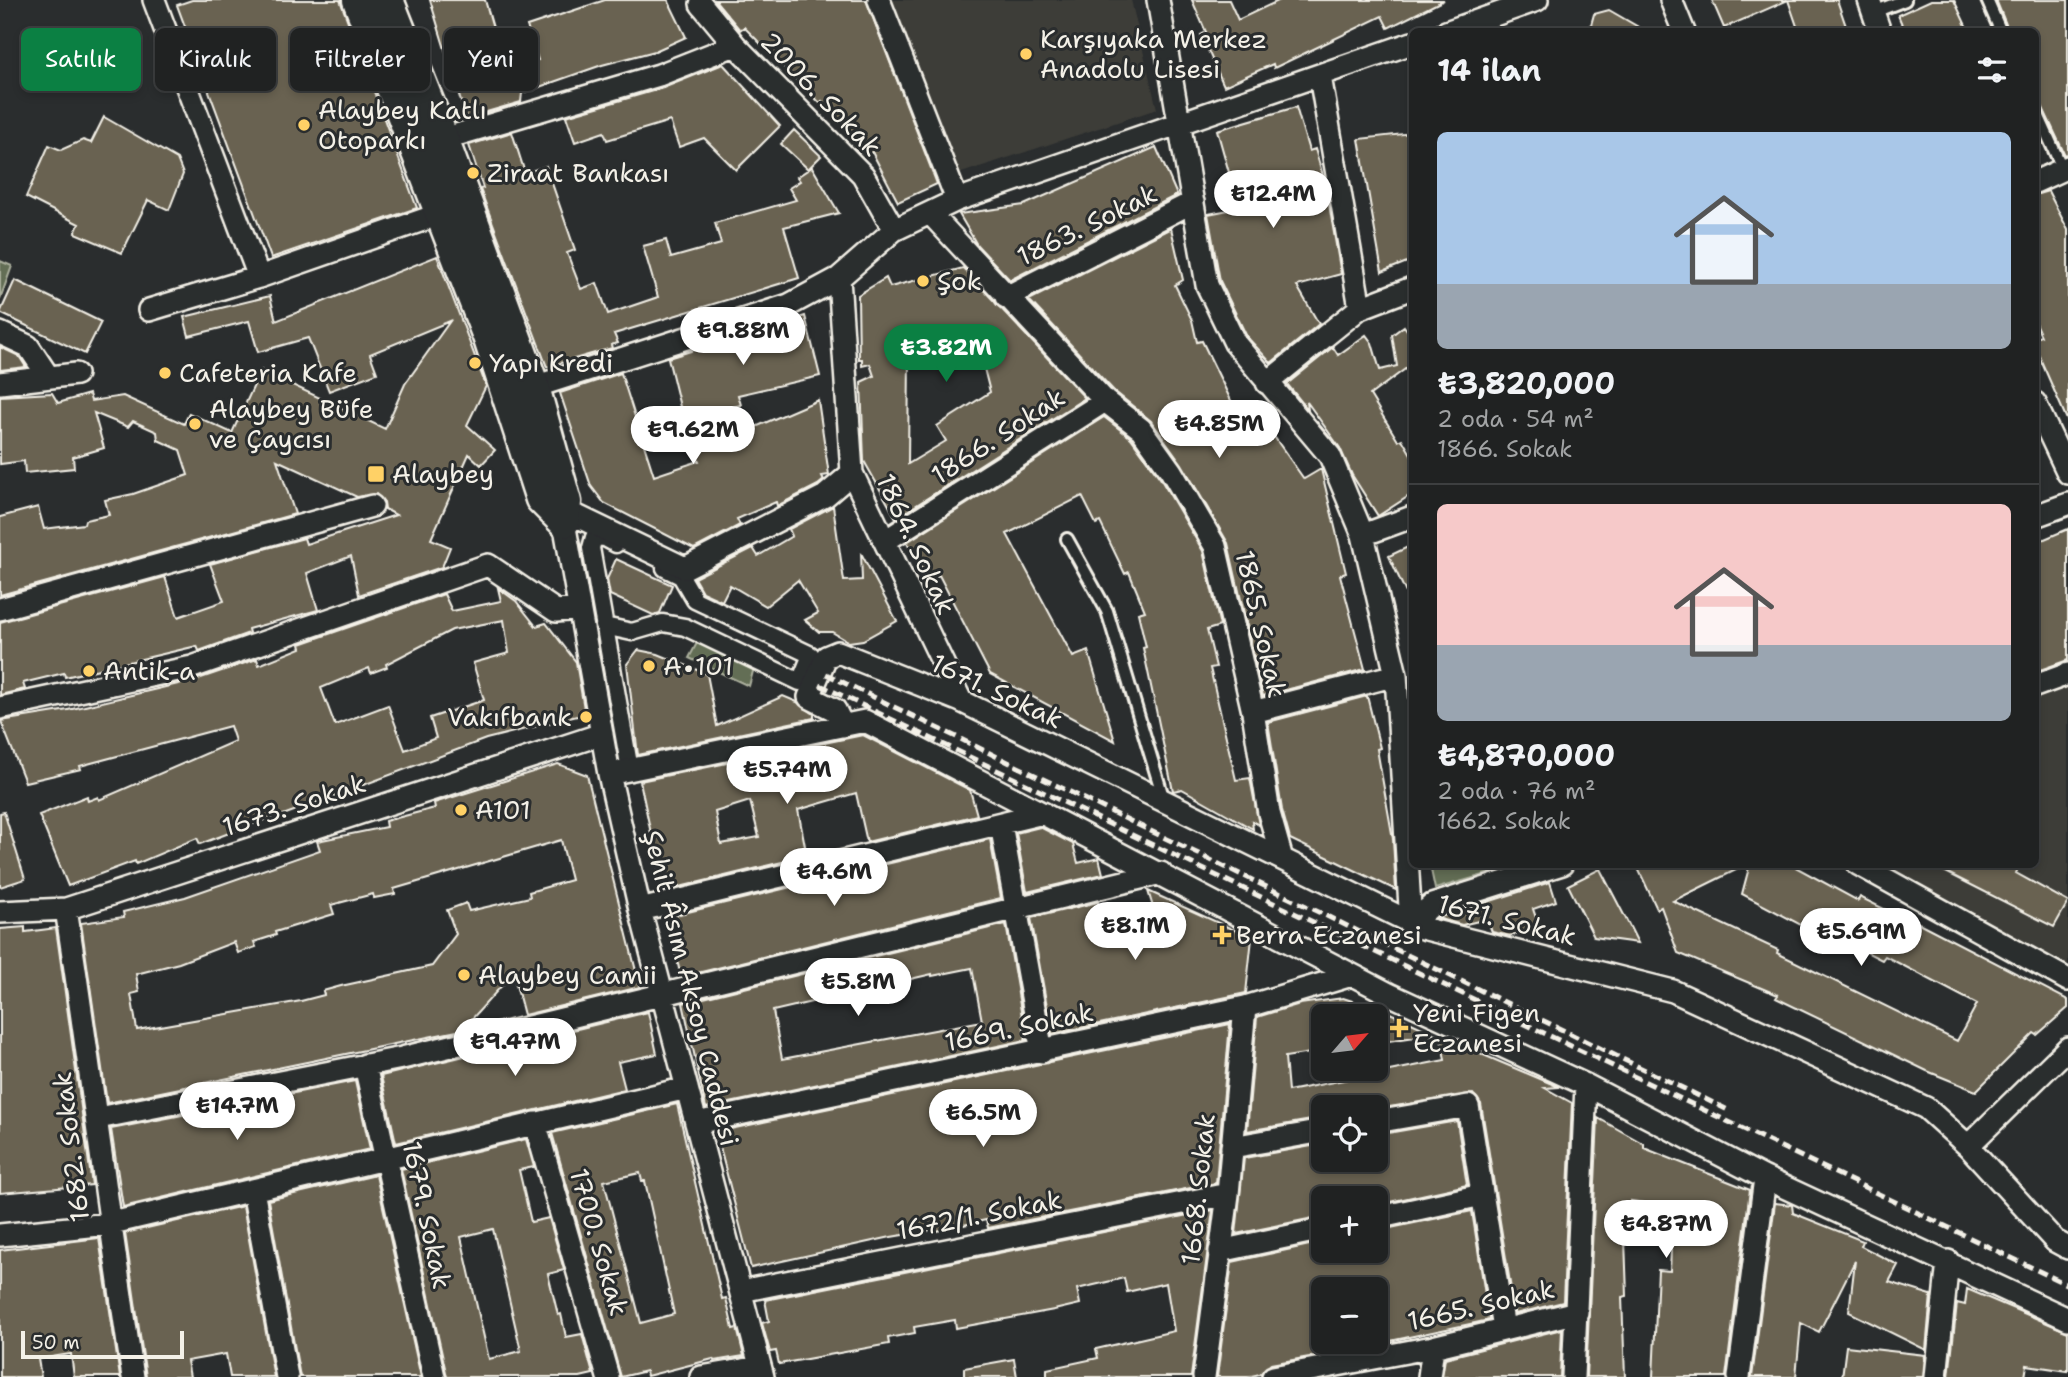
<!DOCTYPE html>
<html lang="tr">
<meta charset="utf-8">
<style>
body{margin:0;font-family:"Shantell Sans",sans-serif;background:#282a2a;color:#f1f3f6;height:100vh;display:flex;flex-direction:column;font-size:26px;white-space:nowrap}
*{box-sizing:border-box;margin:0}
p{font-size:23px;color:#a2a4a5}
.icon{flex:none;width:38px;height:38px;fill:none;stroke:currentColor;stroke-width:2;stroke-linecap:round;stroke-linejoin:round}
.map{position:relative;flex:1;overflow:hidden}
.side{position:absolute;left:1409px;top:28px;width:630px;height:840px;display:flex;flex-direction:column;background:#202222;border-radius:10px;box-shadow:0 4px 10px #0003,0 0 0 2px #3d3f40}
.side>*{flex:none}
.banner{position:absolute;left:21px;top:28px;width:665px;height:63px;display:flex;gap:14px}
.needle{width:46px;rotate:62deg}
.fabs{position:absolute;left:1311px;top:1004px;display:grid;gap:14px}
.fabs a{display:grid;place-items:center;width:77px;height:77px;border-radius:10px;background:#202222;box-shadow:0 4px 10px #0003,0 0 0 2px #3d3f40;font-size:35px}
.scale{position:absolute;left:21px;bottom:18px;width:163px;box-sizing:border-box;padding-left:7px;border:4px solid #f4f1e8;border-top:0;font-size:19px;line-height:24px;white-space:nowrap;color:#f4f1e8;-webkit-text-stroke:5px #2a2d2e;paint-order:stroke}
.price{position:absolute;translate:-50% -60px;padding:0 16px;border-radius:24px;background:#fff;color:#222;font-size:23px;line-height:46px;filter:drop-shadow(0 2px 4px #0008)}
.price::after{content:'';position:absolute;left:50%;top:42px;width:21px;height:16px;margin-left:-10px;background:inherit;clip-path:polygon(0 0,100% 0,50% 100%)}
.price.active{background:#0b8043;color:#fff}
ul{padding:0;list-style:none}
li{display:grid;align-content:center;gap:14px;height:371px;padding:0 28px}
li+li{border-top:2px solid #3d3f40}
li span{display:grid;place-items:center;height:217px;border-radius:10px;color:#555}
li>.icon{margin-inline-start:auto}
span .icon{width:126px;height:126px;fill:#fffc;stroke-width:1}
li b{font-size:30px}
h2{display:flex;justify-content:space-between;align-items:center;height:84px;padding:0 28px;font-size:30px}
.tag{padding:0 24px;border-radius:10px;background:#202222;box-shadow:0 4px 10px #0003,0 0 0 2px #3d3f40;font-size:24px;line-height:63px}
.tag.active{background:#0b8043;color:#fff}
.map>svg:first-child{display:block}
</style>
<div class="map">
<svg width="2068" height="1377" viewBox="0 0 2068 1377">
<rect width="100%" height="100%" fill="#2a2d2e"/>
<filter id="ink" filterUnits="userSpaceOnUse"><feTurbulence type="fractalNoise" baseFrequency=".0143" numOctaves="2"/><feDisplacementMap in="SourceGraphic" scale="14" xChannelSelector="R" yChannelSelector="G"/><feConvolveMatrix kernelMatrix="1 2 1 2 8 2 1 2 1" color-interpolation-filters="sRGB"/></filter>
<g filter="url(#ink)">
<path fill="#3d3d38" d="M887,0H1131L1157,109L952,176Z
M2068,681V965L1883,865L2035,864V694Z"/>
<path fill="#646e55" stroke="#acb09e" stroke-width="2" d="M0,261L12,266L0,299Z
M698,641L755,664L749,686L689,658Z
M1430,865H1498L1501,870L1435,889Z"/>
<path fill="#696251" stroke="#f4f1e8" stroke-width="2" fill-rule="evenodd" d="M192,0H340L417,208L271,258L177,5Z
M430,0H485L505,70L538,60L527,26L605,0H668L686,37L655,51L602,65L522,93L521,102L466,118Z
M715,0H866L937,184L898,202L872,152L866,156L860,142L822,101L820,103L744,27L740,30Z
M1192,0H1229L1238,20L1280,0H1444L1388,28L1382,16L1274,68L1273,64L1224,86L1201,35L1206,32Z
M1712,0H1837L1848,32H1799L1788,0L1724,28Z
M1931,0H1954L1969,32H1905L1898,15Z
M1996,0H2068V154L2065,155L2035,91V32H2009Z
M1609,10L1647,32H1589L1594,14Z
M723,64L780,126L736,170L704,138L679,147L670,121L607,140L604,132L575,142L566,116L663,88Z
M1296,107L1309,151L1315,149L1326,186L1341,274L1297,286L1319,324L1271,363L1247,337L1220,281L1208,214L1239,208L1217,130Z
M104,117L177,159L183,174L169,210L148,200L122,253L75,233L79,224L26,197L49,145L61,150L83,140L91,143Z
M794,130L821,156L808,169L781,144Z
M512,132L525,173L546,166L575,250L567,253L581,289L597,283L608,314L658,297L643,246L666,240L671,258L721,244L715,223L796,200L789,188L800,181L797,177L812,167L839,213L784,227L799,278L614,334L618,343L611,345L612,348L547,367L480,189L483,188L469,145Z
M1412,133V260L1382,272L1359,139Z
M1156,147L1177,195L1010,280L977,245L959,214L1024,205Z
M2048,191L2068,230V422L2035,347V338L2041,336L2035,323V195Z
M1171,228L1183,280L1175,285L1192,320L1197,342L1202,341L1239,417L1256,411L1304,479L1321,469L1346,573L1340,575L1365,669L1263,696L1228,543L1182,464L1151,421L1114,391L1029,300Z
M437,256L486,386L467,425L495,450L481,465L469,454L431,539L450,547L442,567L359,595L351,556L307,573L318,610L248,629L249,633L199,651L197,646L65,677L64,673L23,683L25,689L0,695V622L165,577L178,617L224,601L210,564L304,538L306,544L396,515L385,509L384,502L376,494L357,497L277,460L295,514L0,595V517L38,507L44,529L84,524L85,520L109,515L105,500L133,494L188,475L180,450L158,440L157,432L133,421L128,427L94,413L104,448L73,457L74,468L25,473L24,461L0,464V396L52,393L58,403L89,394L91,401L123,396L184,424L189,413L232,433L261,370L385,429L405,384L450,321L370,354L377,373L329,391L308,338L258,352L249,321L189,336L184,317L270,296L276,321Z
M963,268L1085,398L896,518L864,461L861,382L874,376L870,364L862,366V359H859L858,295L886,278L890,287ZM976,337L990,392L937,426L946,441L908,464L909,353Z
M15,280L101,322L85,354L0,313Z
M805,316L820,376L738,395L741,405L683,419L668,358Z
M1404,326L1412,337V364L1370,395L1398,441L1402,439L1412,456V494L1378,516L1352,475L1340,448L1307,402L1308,410L1287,384L1333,347L1338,355L1366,335L1372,343L1380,370L1397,366L1392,335Z
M0,347L19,356L26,367L0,370Z
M621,373L654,476L699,461L695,453L818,400L829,475L822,476L824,480L818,485L777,506L776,502L737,519L740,525L694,549L604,503L591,486L560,393Z
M1104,417L1131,438L1160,478L1203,551L1220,626L1207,630L1216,667L1210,668L1236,780L1250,778L1259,825L1252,821L1253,829L1182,789L1173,791L1143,648L1146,647L1138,613L1145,611L1129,572L1125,574L1100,522L1096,524L1082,496L1007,534L1073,657L1088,651L1115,741L990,674L939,575L928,581L907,542Z
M833,506L844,581L862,580L861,553L897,621L863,640L849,642L832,632H819L805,620L818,613L798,580L766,606L730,585L722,601L702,592L694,578L753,548L758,556L792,536L789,529Z
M2068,529V660L2040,670L2035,659V543Z
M1412,545V606L1389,556Z
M616,559L672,585L660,613L653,615L610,595L607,579Z
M498,588L516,601L536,626L546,623L576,662L585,714L486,739L270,820L269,818L200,844L197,838L136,864L135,861L68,886L39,815L87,796L88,801L98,797L99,800L235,741L230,726L80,766L81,769L25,782L1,721L68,710L195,680L257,659L259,665L301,648L300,644L444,594L452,611L501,601ZM504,620L509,653L473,663L484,700L430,718L436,738L405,750L388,705L335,725L321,688L369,668L371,673L387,667L386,664L452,630Z
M638,650L658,654L707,674L717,726L783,696L797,702L814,714V718L638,755L627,664Z
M1367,696L1380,748L1377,749L1393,839L1396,890L1290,839L1282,810L1268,722Z
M863,735L970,790L977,815L867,842L856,793L798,810L807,856L663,891L640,781ZM750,801L759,837L721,844L715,812Z
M558,764L587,775L640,987L524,1015L513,973L462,1030L107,1103L81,923L124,917L123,912L185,897L320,850L317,841L386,827L385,821L435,808L434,803ZM561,840L571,880L529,892L530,897L469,911L466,903L447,910L456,934L432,966L341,986L323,991L324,995L301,1001L137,1030L131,994L139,992L136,974L179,963L234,942L238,953L256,947L254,942L276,935L275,932L334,914L331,905L373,894L374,898L395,894L394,889Z
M4,812L25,879L0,887V813Z
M1040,827L1073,844L1078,863L1099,858L1103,874L1027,892L1016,833Z
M990,839L1001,898L681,977L667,917Z
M1636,864H1748L1673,901L1778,950L1777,953L1957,1041L1977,1004L1885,956L1882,960L1821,929L1818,934L1742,894L1750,864H1790L1858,901L1860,897L1910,922L1911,919L2068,1000V1008L2037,1035L2034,1033L1976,1091L1927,1071L1776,998L1778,995L1678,953L1661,907L1657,909Z
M1930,864H2020L2016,873L2068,902L2054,927Z
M1600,869L1624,915L1638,943L1594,937L1568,885Z
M1550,882L1556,901L1533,909L1539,926L1510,936L1492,932L1487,919L1462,925L1437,918Z
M1148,891L1252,938L1246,993L1052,1034L1031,918L1098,902L1102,918L1153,907Z
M1006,924L1026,1040L706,1108L683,1003ZM972,968L982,1021L782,1059L773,1011L932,974V976Z
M25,927V932L56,928L92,1185L0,1193V929Z
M1343,998L1390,1013L1435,1034L1381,1042L1379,1017H1323V1051L1285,1057L1288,1091L1445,1060L1441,1037L1559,1087L1545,1088L1572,1103L1563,1302L1515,1314L1481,1104L1473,1094L1376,1109L1323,1108V1118L1247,1131L1257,1017L1300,1004Z
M648,1012L657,1054L618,1062L625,1089L396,1143L381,1076Z
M1230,1024L1216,1183L988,1228L986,1220L932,1232V1230L891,1237L751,1268L716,1132Z
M355,1081L370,1149L123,1207L111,1129Z
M677,1104L722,1299L726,1298L733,1329L737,1328L744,1356L714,1361L713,1359L647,1376L646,1371L621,1377L552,1133ZM640,1173L642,1181H645L674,1314L641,1323L604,1181Z
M1598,1118L1644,1144V1148L1750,1190L1726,1377H1653L1658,1270L1670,1271L1673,1207L1631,1201L1630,1209H1624L1627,1296L1622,1297L1625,1377H1586Z
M1457,1121L1467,1185L1376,1205V1199H1323V1216L1236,1234L1244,1158L1323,1144V1160H1376V1135Z
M526,1139L534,1167L519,1170L531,1222L549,1218L564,1270L548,1274L558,1315L561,1314L566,1337L582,1334L593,1374L580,1377H447L401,1169ZM493,1229L521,1351L489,1359L461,1237Z
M376,1175L421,1377H300L268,1200Z
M1775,1203L1792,1205L1793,1213L1863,1241L1861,1246L1898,1265L1889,1282L1931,1295L1926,1350L1849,1312L1855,1261L1819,1332L1801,1323L1796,1377H1752Z
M243,1206L274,1377H230L226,1354L187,1361L190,1377H146L125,1233Z
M1213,1210L1191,1377H1047V1369L1098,1358L1096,1349L1174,1331L1166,1283L1127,1292L1124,1278L1077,1289L1080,1304L1054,1310L956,1328L955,1320L914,1327L915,1333L888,1338L889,1344L779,1364L776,1351L770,1352L762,1323L769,1321L765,1300Z
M1472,1211L1489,1320L1376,1344V1290H1323V1342H1369L1370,1346L1271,1364L1260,1374L1247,1377H1217L1232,1262L1323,1242V1251H1376V1231Z
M99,1238L120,1377H74L71,1354L38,1359L41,1377H0V1250Z
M1967,1289L2068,1332V1371L2027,1365L2025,1377H1949L1957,1303L1965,1305Z
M1562,1329L1560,1377H1442L1445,1358Z
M1846,1346L1925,1355L1923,1377H1842Z
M1014,1359L1017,1377H964V1368Z"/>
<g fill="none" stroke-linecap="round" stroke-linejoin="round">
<defs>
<path id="service" d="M1987,0L2001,32
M1874,12L1905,0
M2035,108L2063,170
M1067,539L1107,611L1164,800"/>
<path id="pedestrian" d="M616,544L605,538L594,537L591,548L630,770
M604,626L632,632L663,623L685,627L800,682L811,655L695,600L681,576L665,568"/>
<path id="minor" d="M154,0L259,277L440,214
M879,0L957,200
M1158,0L1207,285L1235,343L1330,456L1363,535L1396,675L1411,924
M1671,0L1684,32
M1869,0L1880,32
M701,4L735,45
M1446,32L1537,0
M443,139L659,75L735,45L863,175L894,230
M2035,182L2068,167
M930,213L1105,401L1141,429L1171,471L1215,546L1253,712L1269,813L1282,859
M839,278L852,473L961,701
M1006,297L1193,202
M1360,308L1412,288
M149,310L259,277
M0,333L28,346L48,376
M0,383L76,374
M1267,383L1360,308L1320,76
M534,387L789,305L839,278L894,230L957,200L1412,43
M2035,403L2068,473
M2035,516L2068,504
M1363,535L1412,517
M885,541L1105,401
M0,609L372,506
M2035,686L2068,674
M0,708L192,667L488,565L556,611L579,609
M1253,712L1396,675
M843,726L835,710L809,697L826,657L838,652L961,701L1422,928L1673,991L1926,1108L1968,1146L2055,1241L2068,1248
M609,774L865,721L1389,994L1586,1085L1765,1178L2068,1319
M1001,824L1042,1052
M1858,864L2068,980
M66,909C90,1065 109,1221 133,1377
M640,910L1043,813
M0,912L66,909L602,734
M1411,924L1432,905L1562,864
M365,1065L434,1377
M98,1118L402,1058L1161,873
M1376,1122L1468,1106L1504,1329
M535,1123L608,1377
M696,1123L1245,1007L1352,975
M1968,1146L2068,1048
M1232,1147L1323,1131
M253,1190L287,1377
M1376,1218L1482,1195
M0,1235L108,1224L687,1088
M1220,1251L1323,1229
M741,1291L1228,1194
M701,1377L760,1367
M763,1377L640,910L609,774L564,522L579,517L685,568L825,496L852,473
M1204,1377L1228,1194L1245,1007
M1273,1377L1433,1347L1577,1312
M1429,1377L1433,1347
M1573,1377L1586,1085
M1739,1377L1765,1178
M1936,1377L1948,1261"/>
<path id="secondary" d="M358,0L489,339L541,499L564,522
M388,0L443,139L534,387L566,502L564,522"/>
</defs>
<use href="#service" stroke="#f4f1e8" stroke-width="16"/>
<use href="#pedestrian" stroke="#f4f1e8" stroke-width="21"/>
<use href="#minor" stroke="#f4f1e8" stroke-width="26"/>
<use href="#secondary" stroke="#f4f1e8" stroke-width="35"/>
<use href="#service" stroke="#2a2d2e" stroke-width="10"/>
<use href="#pedestrian" stroke="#2a2d2e" stroke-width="16"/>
<use href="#minor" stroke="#2a2d2e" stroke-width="21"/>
<use href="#secondary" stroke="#2a2d2e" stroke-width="30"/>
<path stroke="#f4f1e8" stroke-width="5" stroke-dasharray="10 5" stroke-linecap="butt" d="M826,674L1728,1110
M820,685L2068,1285"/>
</g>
</g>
<g fill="#ffd166" stroke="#2a2d2e" stroke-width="2.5">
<circle cx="1026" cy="54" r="7"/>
<circle cx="304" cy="125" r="7"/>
<circle cx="473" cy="173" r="7"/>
<circle cx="923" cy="281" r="7"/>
<circle cx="475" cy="363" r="7"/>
<circle cx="165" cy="373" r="7"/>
<circle cx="195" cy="424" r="7"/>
<rect x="367" y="465" width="18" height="18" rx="3.5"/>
<circle cx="649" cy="666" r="7"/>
<circle cx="89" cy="671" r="7"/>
<circle cx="586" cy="717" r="7"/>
<circle cx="461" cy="810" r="7"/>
<path d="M1218.5 924.5h7v7h7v7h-7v7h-7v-7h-7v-7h7z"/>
<circle cx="464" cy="975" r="7"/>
<path d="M1395.5 1017.5h7v7h7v7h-7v7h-7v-7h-7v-7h7z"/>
</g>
<g text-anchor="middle" stroke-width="6" stroke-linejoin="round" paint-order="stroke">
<g font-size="26" fill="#f4f1e8" stroke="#2a2d2e" text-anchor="start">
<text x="1040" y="48">Karşıyaka Merkez<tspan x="1040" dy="30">Anadolu Lisesi</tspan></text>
<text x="318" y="119">Alaybey Katlı<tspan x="318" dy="30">Otoparkı</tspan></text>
<text x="487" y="182">Ziraat Bankası</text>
<text x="937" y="290">Şok</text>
<text x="489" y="372">Yapı Kredi</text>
<text x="179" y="382">Cafeteria Kafe</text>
<text x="209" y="418">Alaybey Büfe<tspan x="209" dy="30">ve Çaycısı</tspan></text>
<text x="392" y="483">Alaybey</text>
<text x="663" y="675">A•101</text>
<text x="103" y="680">Antik-a</text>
<text x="572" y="726" text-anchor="end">Vakıfbank</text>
<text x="475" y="819">A101</text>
<text x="1236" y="944">Berra Eczanesi</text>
<text x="478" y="984">Alaybey Camii</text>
<text x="1413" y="1022">Yeni Figen<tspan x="1413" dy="30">Eczanesi</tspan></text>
</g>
<g font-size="26" fill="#f4f1e8" stroke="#2a2d2e">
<text transform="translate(821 94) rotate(46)" y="9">2006. Sokak</text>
<text transform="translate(1087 225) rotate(-26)" y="9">1863. Sokak</text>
<text transform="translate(998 436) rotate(-33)" y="9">1866. Sokak</text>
<text transform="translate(916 544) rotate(65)" y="9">1864. Sokak</text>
<text transform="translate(1261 624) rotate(77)" y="9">1865. Sokak</text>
<text transform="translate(997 691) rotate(25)" y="9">1671. Sokak</text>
<text transform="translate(294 805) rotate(-18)" y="9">1673. Sokak</text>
<text transform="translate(1507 920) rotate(14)" y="9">1671. Sokak</text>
<text transform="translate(691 988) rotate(76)" y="9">Şehit Âsım Aksoy Caddesi</text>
<text transform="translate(1019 1027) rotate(-12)" y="9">1669. Sokak</text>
<text transform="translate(71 1147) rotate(-97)" y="9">1682. Sokak</text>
<text transform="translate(1198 1189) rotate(-84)" y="9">1668. Sokak</text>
<text transform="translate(427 1215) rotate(78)" y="9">1679. Sokak</text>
<text transform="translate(979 1215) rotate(-11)" y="9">1672/1. Sokak</text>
<text transform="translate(599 1242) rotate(74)" y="9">1700. Sokak</text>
<text transform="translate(1481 1305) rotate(-13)" y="9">1665. Sokak</text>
</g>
</g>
</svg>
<div class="fabs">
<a><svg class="needle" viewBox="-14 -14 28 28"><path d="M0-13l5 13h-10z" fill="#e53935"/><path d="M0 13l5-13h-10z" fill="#a2a4a5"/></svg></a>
<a><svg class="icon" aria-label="locate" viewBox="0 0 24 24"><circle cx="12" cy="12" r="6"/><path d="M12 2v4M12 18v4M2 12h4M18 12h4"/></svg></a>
<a>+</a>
<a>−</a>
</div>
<div class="scale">50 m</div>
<b class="price" style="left:1273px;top:230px">₺12.4M</b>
<b class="price" style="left:743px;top:367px">₺9.88M</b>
<b class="price active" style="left:946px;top:384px">₺3.82M</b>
<b class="price" style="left:1219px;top:460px">₺4.85M</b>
<b class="price" style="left:693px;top:466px">₺9.62M</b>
<b class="price" style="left:787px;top:806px">₺5.74M</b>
<b class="price" style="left:834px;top:908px">₺4.6M</b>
<b class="price" style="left:1135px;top:962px">₺8.1M</b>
<b class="price" style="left:1861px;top:968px">₺5.69M</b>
<b class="price" style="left:858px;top:1018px">₺5.8M</b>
<b class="price" style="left:515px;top:1078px">₺9.47M</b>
<b class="price" style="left:237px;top:1142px">₺14.7M</b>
<b class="price" style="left:983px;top:1149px">₺6.5M</b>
<b class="price" style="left:1666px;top:1260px">₺4.87M</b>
<div class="banner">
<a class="tag active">Satılık</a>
<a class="tag">Kiralık</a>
<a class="tag">Filtreler</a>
<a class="tag">Yeni</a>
</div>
<section class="side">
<h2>14 ilan<svg class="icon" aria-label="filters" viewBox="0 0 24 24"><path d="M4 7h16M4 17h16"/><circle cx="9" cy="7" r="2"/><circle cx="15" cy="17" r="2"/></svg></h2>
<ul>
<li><span style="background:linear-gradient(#a9c7e8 70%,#9aa5b1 0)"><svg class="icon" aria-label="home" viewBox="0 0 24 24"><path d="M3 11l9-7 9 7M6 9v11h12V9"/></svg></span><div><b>₺3,820,000</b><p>2 oda · 54 m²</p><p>1866. Sokak</p></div></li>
<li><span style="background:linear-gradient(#f6c9c9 65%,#9aa5b1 0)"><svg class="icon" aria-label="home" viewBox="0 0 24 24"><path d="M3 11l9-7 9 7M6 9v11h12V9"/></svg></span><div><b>₺4,870,000</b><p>2 oda · 76 m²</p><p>1662. Sokak</p></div></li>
</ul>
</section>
</div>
